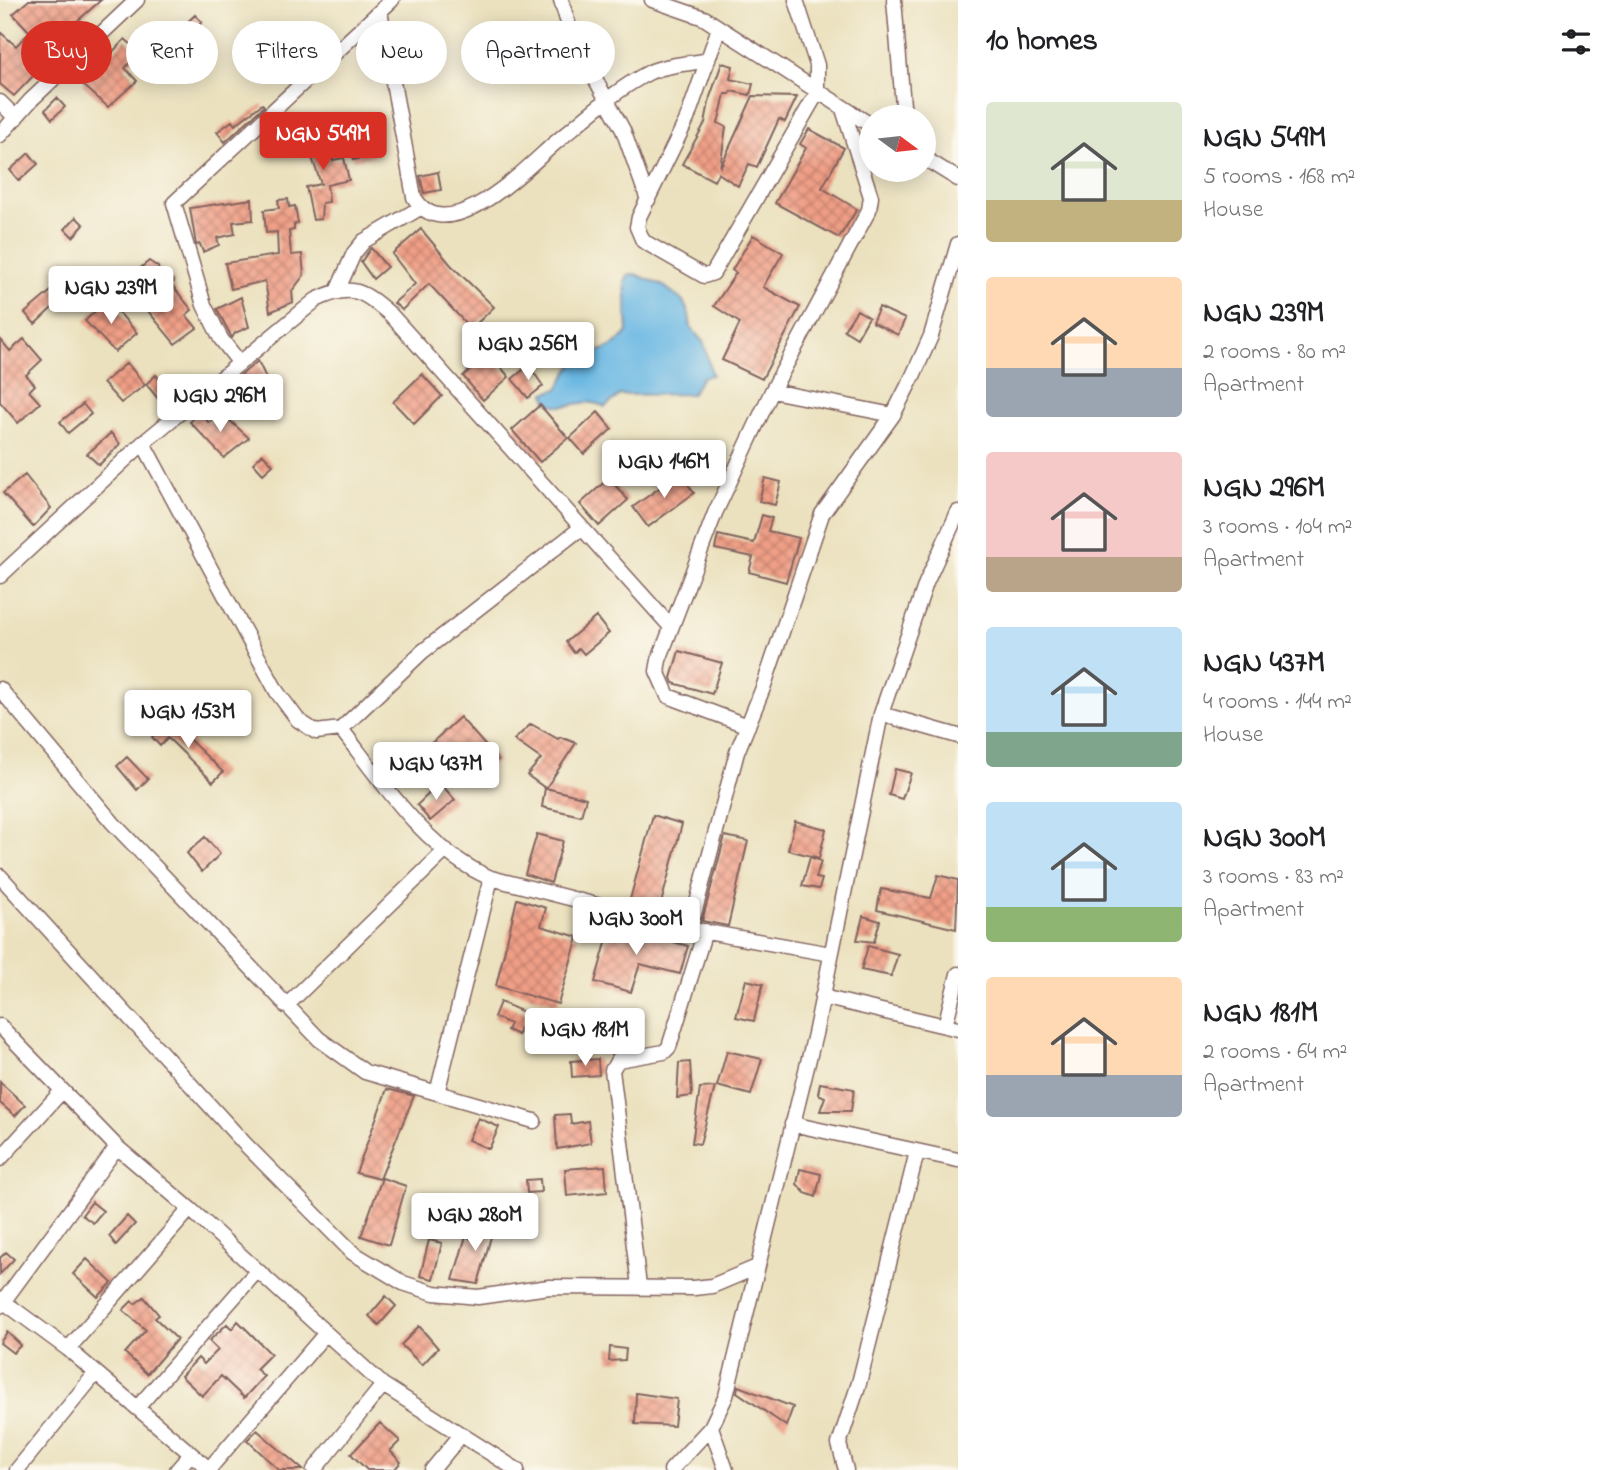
<!DOCTYPE html>
<meta charset="utf-8">
<style>
body{margin:0;font-family:"Indie Flower",sans-serif;background:#f6f6f6;color:#202124;height:100vh;display:flex;flex-direction:column;font-size:26px;white-space:nowrap}
*{box-sizing:border-box;margin:0}
p{font-size:23px;color:#757577}
.icon{flex:none;width:38px;height:38px;fill:none;stroke:currentColor;stroke-width:2;stroke-linecap:round;stroke-linejoin:round}
.map{position:relative;flex:1;overflow:hidden}
.sheet{display:flex;flex-direction:column;background:#fff;width:665px}
.sheet>*{flex:none}
.hud{position:absolute;left:21px;top:21px;width:665px;height:63px;display:flex;gap:14px}
.needle{width:46px;rotate:105deg}
.tools{position:absolute;left:859px;top:105px;display:grid;gap:14px}
.tools a{display:grid;place-items:center;width:77px;height:77px;border-radius:50%;background:#fff;box-shadow:0 4px 18px #0003;font-size:35px}
.price{position:absolute;translate:-50% -60px;padding:0 16px;border-radius:7px;background:#fff;color:#222;font-size:23px;line-height:46px;filter:drop-shadow(0 2px 4px #0008)}
.price::after{content:'';position:absolute;left:50%;top:42px;width:21px;height:16px;margin-left:-10px;background:inherit;clip-path:polygon(0 0,100% 0,50% 100%)}
.price.on{background:#d93025;color:#fff}
ul{padding:0;list-style:none}
li{display:flex;align-items:center;gap:21px;height:175px;padding:0 28px}
li span{display:grid;place-items:center;flex:none;width:196px;height:140px;border-radius:7px;color:#555}
li>.icon{margin-inline-start:auto}
span .icon{width:84px;height:84px;fill:#fffc;stroke-width:1}
li b{font-size:30px}
h2{display:flex;justify-content:space-between;align-items:center;height:84px;padding:0 28px;font-size:30px}
.pill{padding:0 24px;border-radius:32px;background:#fff;box-shadow:0 4px 18px #0003;font-size:24px;line-height:63px}
.pill.on{background:#d93025;color:#fff}
main{display:flex;flex:1;min-height:0}
.map>svg:first-child{display:block}
</style>
<main>
<div class="map">
<svg width="958" height="1470" viewBox="0 0 958 1470">
<defs>
<pattern id="building-cross-hatch" width="8" height="8" patternUnits="userSpaceOnUse" patternTransform="scale(1.75)"><rect width="8" height="8" fill="#f09f86"/><path d="M0 0l8 8M0 8l8-8" fill="none" stroke="#c4816e"/></pattern>
</defs>
<rect width="100%" height="100%" fill="#fbf7ec"/>
<filter id="ink" filterUnits="userSpaceOnUse"><feTurbulence type="fractalNoise" baseFrequency=".0143" numOctaves="2"/><feDisplacementMap in="SourceGraphic" scale="14" xChannelSelector="R" yChannelSelector="G"/><feConvolveMatrix kernelMatrix="1 2 1 2 8 2 1 2 1" color-interpolation-filters="sRGB"/></filter>
<filter id="wash" filterUnits="userSpaceOnUse"><feTurbulence type="fractalNoise" baseFrequency=".00686" numOctaves="4" result="noise"/><feDisplacementMap in="SourceGraphic" scale="28" xChannelSelector="R" yChannelSelector="G"/><feGaussianBlur stdDeviation="1.57" result="paint"/><feColorMatrix in="noise" values="0 0 0 0 0 0 0 0 0 0 0 0 0 0 0 0 0 1.4 0 .05"/><feComposite in="paint" operator="in"/></filter>
<g filter="url(#wash)">
<rect width="100%" height="100%" fill="#ebe1be"/>
<path fill="#69b7e3" stroke="#5a6b87" stroke-width="2" d="M635,274L664,286L683,301L689,314L691,328L704,343L712,375L702,377L692,394L620,395L605,407C578,394 568,415 547,401L545,393L558,389C564,378 573,359 586,355C604,350 615,348 628,332L625,282L628,275Z"/>
<g id="blocks">
<path fill="url(#building-cross-hatch)" d="M29,0H101L56,40L62,46L14,96L0,84V32L16,46L30,32L13,14Z
M195,15L202,22L171,52L164,44Z
M125,39L140,52L125,68L137,81L108,107L82,84Z
M722,63L733,66L730,79L753,84L750,95L731,91L730,94H725L718,123L726,127L720,168L753,96L797,97L785,122L779,119L757,167L749,164L738,186L718,173L714,181L682,164L705,123L710,97Z
M57,98L65,107L52,119L45,110Z
M262,104L264,106L225,142L217,132L232,121L235,125Z
M294,114L299,128L284,133L279,120Z
M370,126L373,156L353,160L348,131Z
M809,129L844,148L822,188L857,209L839,238L775,203L806,148L800,144Z
M305,133L307,141L324,135L333,160L344,158L349,180L327,185L329,202L322,203L321,219L313,220L306,187L321,184L307,143L298,146L295,137Z
M29,153L38,164L19,181L10,170Z
M438,172L441,190L424,193L420,176Z
M252,199L253,220L233,222L235,234L217,238L219,245L203,252L200,244L196,245L190,208Z
M288,199L289,207L295,206L298,223L294,224V230L289,231L291,255L302,254L304,275L292,291L293,302L270,312L265,281L231,289L225,263L278,255L277,232L266,233L264,210L279,208L278,200Z
M76,217L84,225L73,237L65,229Z
M421,229L451,265L494,307L471,329L429,284L402,310L394,303L415,284L392,254Z
M753,235L783,253L763,287L800,307L762,379L722,360L740,323L714,306L736,273L732,270Z
M371,248L387,267L373,279L361,262Z
M149,261L158,267L159,273L166,272L174,282L171,284L192,310L186,315L197,328L175,344L143,305L147,302L127,279Z
M78,268L86,276L35,324L25,313Z
M241,297L249,327L235,333L232,338L217,309Z
M107,299L137,333L115,352L85,321Z
M879,307L905,319L898,335L872,322Z
M857,310L869,317L857,338L844,330Z
M0,339L10,351L24,339L42,360L26,375L35,385L29,391L40,403L18,423L0,402Z
M489,353L509,377L483,400L463,376Z
M258,361L274,395L253,410L245,399L236,405L225,388Z
M127,363L145,385L121,403L103,383Z
M529,365L543,386L528,398L512,379Z
M422,374L442,396L414,424L393,402Z
M156,375L174,397L164,406L146,384Z
M83,404L91,414L68,433L60,422Z
M540,405L568,438L540,462L512,430Z
M200,412L209,423L215,418L218,423L226,417L249,438L224,458L190,422Z
M598,412L612,429L584,454L570,438Z
M111,433L120,444L99,465L87,454Z
M263,454L273,465L263,474L253,463Z
M680,473L694,493L648,527L633,507Z
M25,475L51,508L33,527L3,493Z
M609,478L628,500L599,526L580,504Z
M765,478L781,482L775,505L759,501Z
M762,515L772,518L768,531L799,538L786,582L749,572L753,557L715,549L718,535L754,543Z
M596,617L609,633L584,654L579,648L574,653L566,642Z
M679,651L722,663L712,694L673,683L671,678Z
M460,717L498,760L471,784L449,758L431,774L416,757Z
M169,720L223,772L213,782L168,738L160,746L152,737Z
M531,724L558,739L560,737L576,743L546,788L586,798L581,816L542,807L545,788L527,775L541,759L514,740Z
M127,757L148,779L137,790L117,766Z
M895,769L911,773L902,799L889,795Z
M440,783L455,800L430,821L417,805Z
M653,815L682,824L659,911L629,903Z
M795,821L826,829L819,858L788,850Z
M537,834L563,841L551,883L525,874Z
M725,836L748,841L728,926L702,921Z
M205,837L220,854L202,872L187,853Z
M810,857L821,861L816,878L822,879L819,889L802,886Z
M938,875L958,880L956,929L877,910L881,889L931,898Z
M517,899L546,908L541,926L578,937L558,1004L496,986Z
M863,916L880,921L874,942L857,940Z
M611,925L688,946L680,974L640,964L631,992L595,982Z
M868,946L898,954L891,976L861,970Z
M746,980L763,984L754,1021L736,1017Z
M500,1002L545,1021L539,1036L520,1028L518,1035L507,1030L510,1024L494,1017Z
M727,1051L762,1059L751,1095L717,1086Z
M598,1059L599,1075L572,1077L571,1061Z
M690,1062L692,1096L677,1098L679,1063Z
M0,1082L25,1105L15,1116L0,1103Z
M820,1083L854,1089L851,1111H820L825,1097L818,1094Z
M715,1087L700,1144L692,1143L700,1088Z
M387,1089L414,1096L380,1179L356,1173Z
M570,1114L571,1124L588,1121L591,1143L557,1149L555,1115Z
M478,1118L499,1127L489,1149L468,1140Z
M605,1166L607,1192L567,1196L565,1169Z
M800,1169L821,1174L816,1197L805,1193L797,1184Z
M382,1178L406,1186L389,1245L361,1236Z
M540,1179L541,1192L527,1193L526,1180Z
M92,1202L103,1211L93,1223L82,1215Z
M127,1216L135,1224L116,1245L109,1236Z
M481,1216L495,1222L478,1284L453,1280L466,1236L472,1239Z
M429,1240L442,1243L433,1279L420,1276Z
M6,1252L14,1259L0,1274V1258Z
M87,1259L112,1283L98,1297L73,1274Z
M386,1296L396,1306L379,1325L369,1316Z
M144,1297L159,1315L155,1318L177,1339L147,1374L125,1353L146,1330L123,1310L132,1301L135,1304Z
M238,1321L271,1354L256,1369L264,1376L244,1398L221,1376L202,1396L181,1376L198,1358L204,1364L218,1350L209,1341L227,1324L232,1329Z
M419,1326L438,1348L422,1365L401,1345Z
M7,1332L21,1345L13,1353L0,1343Z
M610,1347L626,1349L625,1360L609,1361Z
M738,1386L793,1407L786,1426L737,1392Z
M636,1393L677,1399L674,1426L635,1424Z
M380,1423L400,1441L390,1451L401,1462L394,1470H367L351,1454Z
M257,1430L303,1470H279L247,1440Z"/>
</g>
</g>
<g filter="url(#ink)">
<use href="#blocks" fill-opacity="0" stroke="#82635e" stroke-width="2"/>
<g fill="none" stroke-linecap="round" stroke-linejoin="round">
<defs>
<path id="minor" d="M561,0L572,36L623,130L648,200
M652,0L704,18L872,126
M894,0L904,117
M380,11L414,197C446,253 527,167 555,143C584,119 616,89 650,72C667,64 690,64 708,60
M719,28L687,119L639,217L637,227L643,241L704,276L713,273L817,93V65L796,0
M0,102L16,118
M0,135L31,100L137,0
M924,158L958,179
M338,289L354,253L364,241L420,208
M239,362L221,339L204,305L174,203L392,0
M772,391L893,415
M143,443L277,692L298,720L316,732L341,729L422,652L581,528
M0,576L143,443L316,300C352,282 363,291 391,315L671,627
M0,689L113,823L319,1039L365,1072L534,1121
M881,714L958,736
M748,726L668,696L657,671L659,660L715,513L772,391L869,210L871,197L843,109
M341,729C383,783 426,851 491,878L690,929L831,954
M0,876L245,1144L353,1253L403,1283L434,1293L478,1297L549,1287L694,1288L712,1286L757,1267
M690,929L737,752L763,688L822,514L893,415L912,378L931,336L958,244
M822,997L958,1029
M286,1006L446,850
M0,1026L117,1147L190,1209L383,1385L517,1470
M945,1026L958,974
M437,1093L491,878
M792,1124L958,1160
M0,1159L62,1091
M639,1286L612,1070L618,1060L664,1052L669,1047L705,931
M0,1299L68,1349L210,1470
M0,1306L117,1147
M68,1349L190,1209
M137,1408L256,1272
M711,1427L726,1470
M209,1469L326,1333
M17,1470L96,1373
M177,1470L191,1454
M314,1470L383,1385
M432,1470L461,1435
M671,1470L711,1427L726,1396L815,1034L881,714L926,583L958,512
M846,1470L839,1444L859,1383L917,1152"/>
</defs>
<use href="#minor" stroke="#82635e" stroke-width="17"/>
<use href="#minor" stroke="#fff" stroke-width="14"/>
</g>
</g>
</svg>
<div class="tools">
<a><svg class="needle" viewBox="-14 -14 28 28"><path d="M0-13l5 13h-10z" fill="#e53935"/><path d="M0 13l5-13h-10z" fill="#757577"/></svg></a>
</div>
<b class="price on" style="left:323px;top:172px">NGN 549M</b>
<b class="price" style="left:111px;top:326px">NGN 239M</b>
<b class="price" style="left:528px;top:382px">NGN 256M</b>
<b class="price" style="left:220px;top:434px">NGN 296M</b>
<b class="price" style="left:664px;top:500px">NGN 146M</b>
<b class="price" style="left:188px;top:750px">NGN 153M</b>
<b class="price" style="left:436px;top:802px">NGN 437M</b>
<b class="price" style="left:636px;top:957px">NGN 300M</b>
<b class="price" style="left:585px;top:1068px">NGN 181M</b>
<b class="price" style="left:475px;top:1253px">NGN 280M</b>
<div class="hud">
<a class="pill on">Buy</a>
<a class="pill">Rent</a>
<a class="pill">Filters</a>
<a class="pill">New</a>
<a class="pill">Apartment</a>
</div>
</div>
<section class="sheet">
<h2>10 homes<svg class="icon" aria-label="filters" viewBox="0 0 24 24"><path d="M4 7h16M4 17h16"/><circle cx="9" cy="7" r="2"/><circle cx="15" cy="17" r="2"/></svg></h2>
<ul>
<li><span style="background:linear-gradient(#dfe7d0 70%,#c2b280 0)"><svg class="icon" aria-label="home" viewBox="0 0 24 24"><path d="M3 11l9-7 9 7M6 9v11h12V9"/></svg></span><div><b>NGN 549M</b><p>5 rooms · 168 m²</p><p>House</p></div></li>
<li><span style="background:linear-gradient(#ffd9b3 65%,#9aa5b1 0)"><svg class="icon" aria-label="home" viewBox="0 0 24 24"><path d="M3 11l9-7 9 7M6 9v11h12V9"/></svg></span><div><b>NGN 239M</b><p>2 rooms · 80 m²</p><p>Apartment</p></div></li>
<li><span style="background:linear-gradient(#f6c9c9 75%,#b9a48a 0)"><svg class="icon" aria-label="home" viewBox="0 0 24 24"><path d="M3 11l9-7 9 7M6 9v11h12V9"/></svg></span><div><b>NGN 296M</b><p>3 rooms · 104 m²</p><p>Apartment</p></div></li>
<li><span style="background:linear-gradient(#bfe0f5 75%,#7fa58c 0)"><svg class="icon" aria-label="home" viewBox="0 0 24 24"><path d="M3 11l9-7 9 7M6 9v11h12V9"/></svg></span><div><b>NGN 437M</b><p>4 rooms · 144 m²</p><p>House</p></div></li>
<li><span style="background:linear-gradient(#bfe0f5 75%,#8fb573 0)"><svg class="icon" aria-label="home" viewBox="0 0 24 24"><path d="M3 11l9-7 9 7M6 9v11h12V9"/></svg></span><div><b>NGN 300M</b><p>3 rooms · 83 m²</p><p>Apartment</p></div></li>
<li><span style="background:linear-gradient(#ffd9b3 70%,#9aa5b1 0)"><svg class="icon" aria-label="home" viewBox="0 0 24 24"><path d="M3 11l9-7 9 7M6 9v11h12V9"/></svg></span><div><b>NGN 181M</b><p>2 rooms · 64 m²</p><p>Apartment</p></div></li>
</ul>
</section>
</main>
